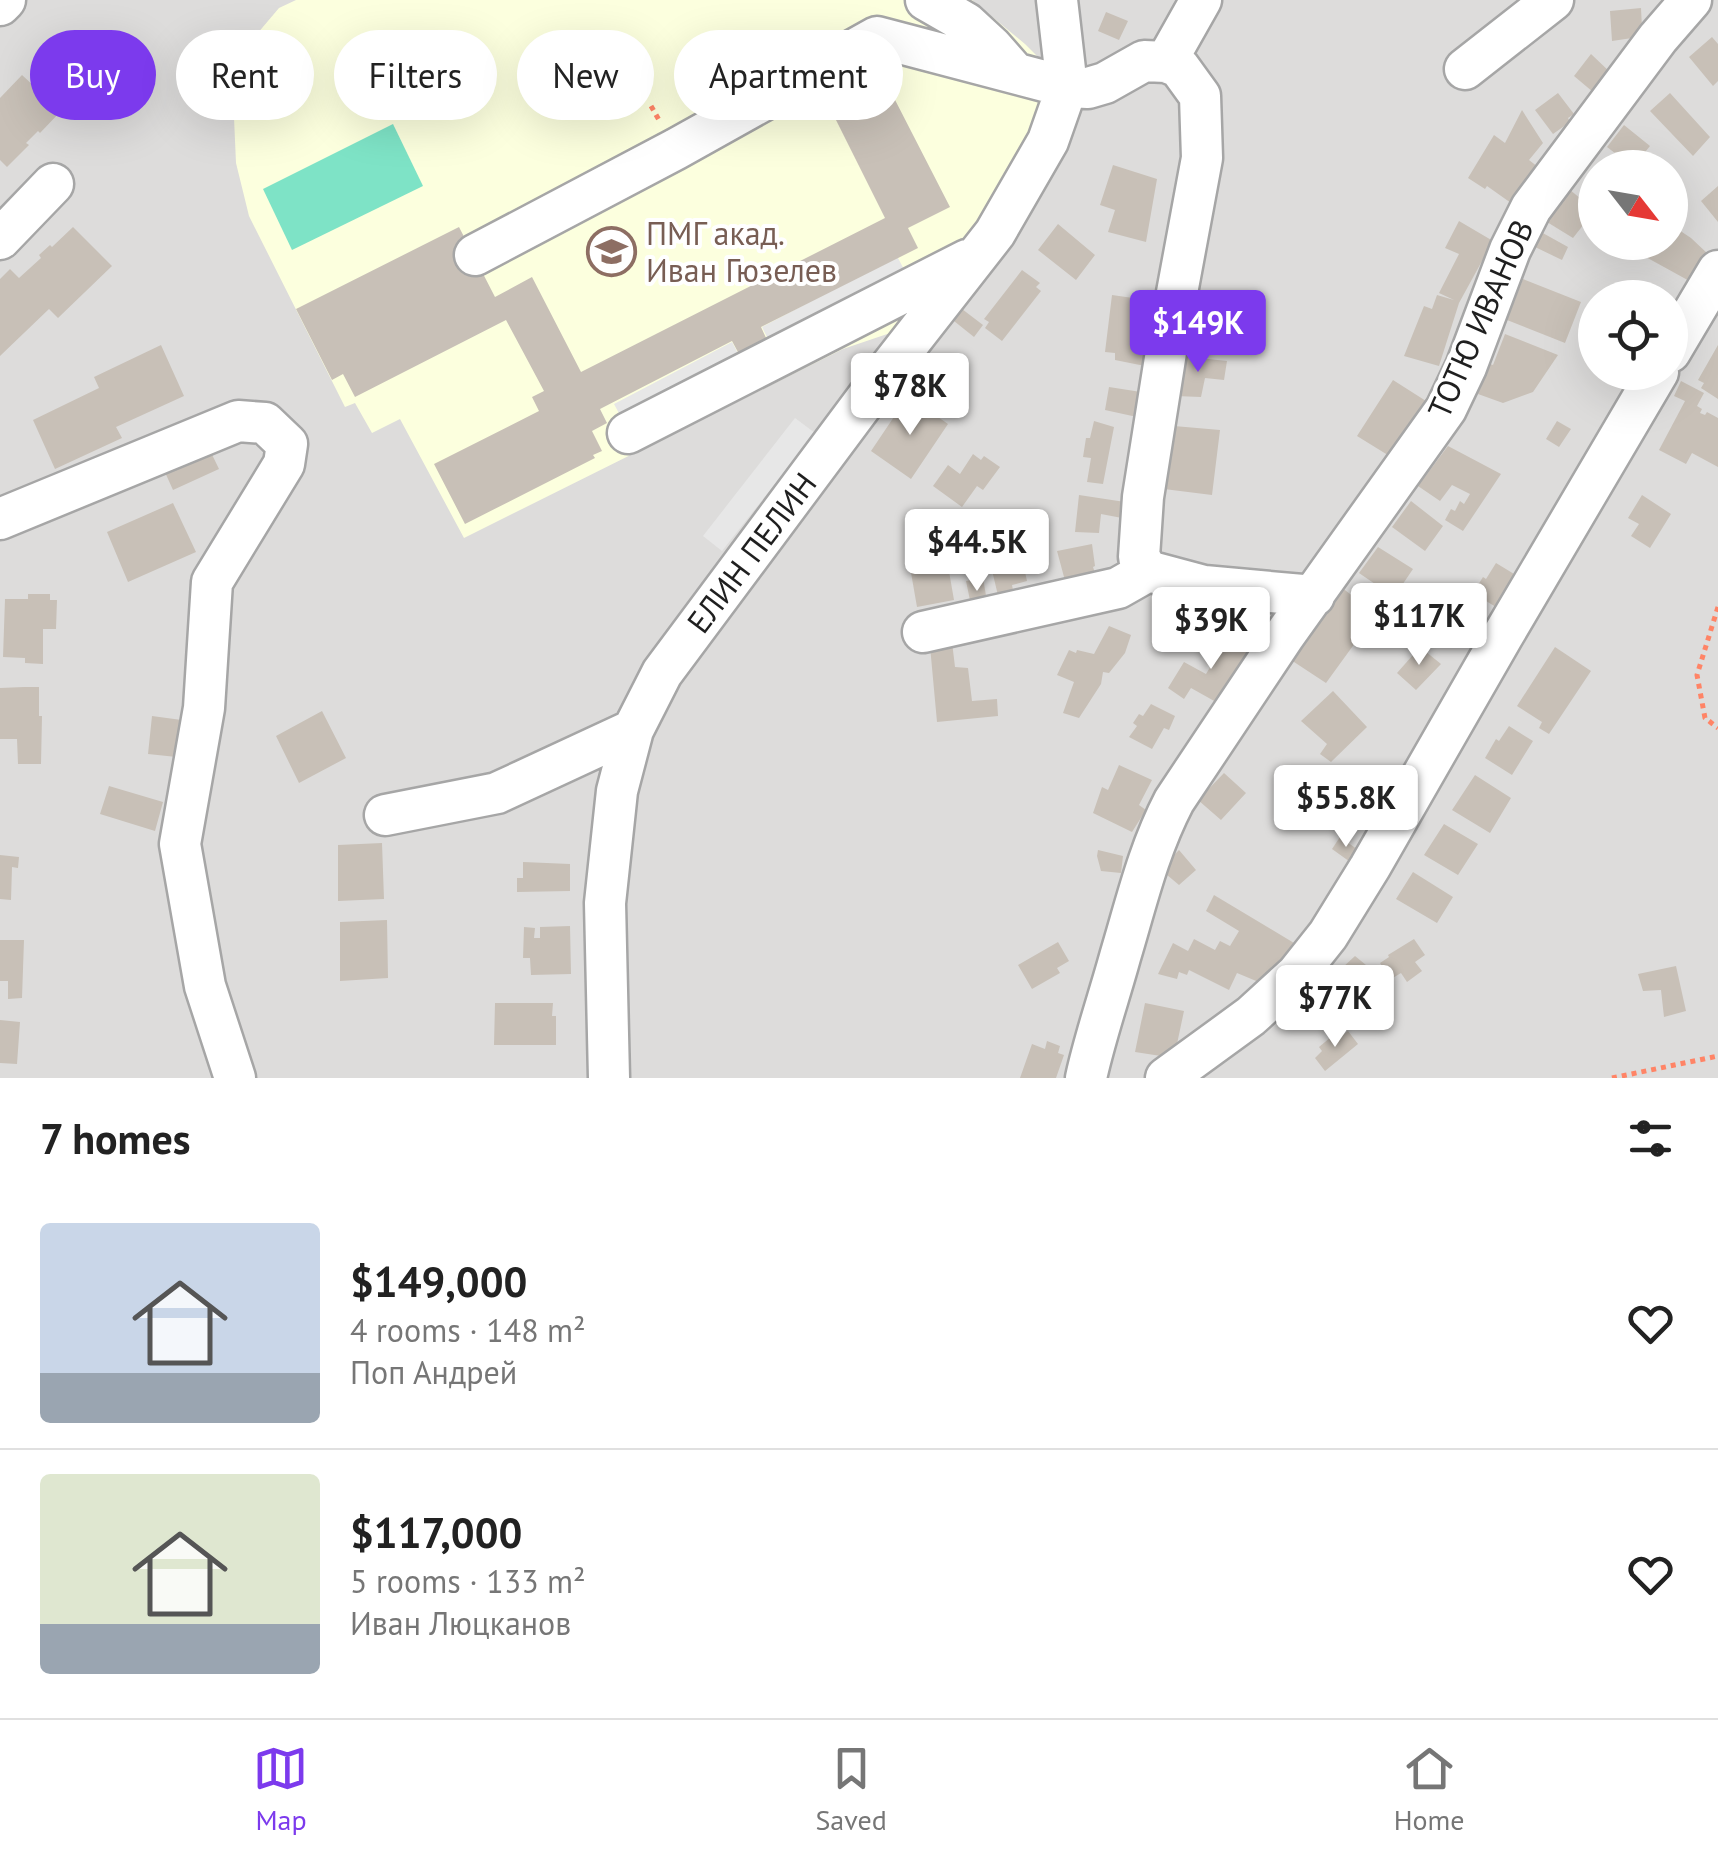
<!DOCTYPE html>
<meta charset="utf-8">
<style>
body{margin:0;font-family:"PT Sans",sans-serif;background:#f2f2f2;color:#222;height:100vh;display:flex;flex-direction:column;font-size:38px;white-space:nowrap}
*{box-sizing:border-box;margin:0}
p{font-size:32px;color:#767676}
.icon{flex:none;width:55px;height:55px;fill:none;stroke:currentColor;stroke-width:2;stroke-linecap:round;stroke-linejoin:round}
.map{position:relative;height:1078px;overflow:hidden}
.sheet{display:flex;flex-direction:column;background:#fff;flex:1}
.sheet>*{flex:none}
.top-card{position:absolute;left:30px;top:30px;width:1000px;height:90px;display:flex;gap:20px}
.needle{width:65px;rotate:121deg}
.tools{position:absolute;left:1578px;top:150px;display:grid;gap:20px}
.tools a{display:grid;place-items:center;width:110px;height:110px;border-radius:50%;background:#fff;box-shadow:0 10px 40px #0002;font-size:50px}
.price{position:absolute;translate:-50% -85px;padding:0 22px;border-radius:10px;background:#fff;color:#222;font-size:32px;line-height:65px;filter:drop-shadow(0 2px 5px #0008)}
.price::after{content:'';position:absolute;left:50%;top:60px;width:30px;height:22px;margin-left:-15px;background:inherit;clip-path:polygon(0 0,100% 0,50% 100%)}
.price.active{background:#7c3aed;color:#fff}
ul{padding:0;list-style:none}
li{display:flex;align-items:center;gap:30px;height:250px;padding:0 40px}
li+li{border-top:2px solid #e0e0e0}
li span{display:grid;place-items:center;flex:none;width:280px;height:200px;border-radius:10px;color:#555}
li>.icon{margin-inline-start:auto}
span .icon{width:120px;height:120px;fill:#fffc;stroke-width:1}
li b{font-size:42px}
h2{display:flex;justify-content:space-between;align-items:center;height:120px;padding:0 40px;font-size:42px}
.tag{padding:0 35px;border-radius:45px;background:#fff;box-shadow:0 10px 40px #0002;font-size:35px;line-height:90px}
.tag.active{background:#7c3aed;color:#fff}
.dock{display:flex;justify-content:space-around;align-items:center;height:140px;border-top:2px solid #e0e0e0;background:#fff;font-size:28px;color:#767676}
.dock a{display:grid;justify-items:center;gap:5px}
.dock .active{color:#7c3aed}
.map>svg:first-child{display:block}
</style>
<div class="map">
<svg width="1718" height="1078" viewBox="0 0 1718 1078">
<rect width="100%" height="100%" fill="#f0ede4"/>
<path fill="#dddcdb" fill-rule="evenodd" d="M0,0H1718V1078H0ZM1595,168H1670V242H1595ZM1595,298H1670V372H1595Z"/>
<path fill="#fcffde" d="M296,0H972L1025,44L1045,64L1038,129L1020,168L899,330L843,349L464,538L400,419L372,433L355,403L345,407L249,216L236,163L233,95L251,41L279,8Z"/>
<path fill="#7ee3c6" d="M393,124L423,186L292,250L263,189Z"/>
<path fill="#e7e7e7" d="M897,256L910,281L627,428L614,404L732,342L739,355L768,339L762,327Z
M795,418L815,433L722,551L703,536Z"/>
<path fill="#c8c0b7" d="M1641,8L1642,28L1639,37L1612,41L1610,11Z
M1106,12L1128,21L1119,40L1098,31Z
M1712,37L1718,44V81L1713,86L1689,57Z
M1591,54L1611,73L1593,92L1574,76Z
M873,57L950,207L908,228L918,248L761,327L767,340L739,354L732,341L600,409L607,423L592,431L602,451L593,455L595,458L465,524L434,464L539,411L532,397L544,391L506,320L355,397L343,374L332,380L296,309L459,227L495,297L532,277L581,372L885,218L818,84Z
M22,75L61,111L40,133L38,131L26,143L29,145L7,167L0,160V98Z
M1558,93L1574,114L1568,118L1570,122L1553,134L1535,110Z
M1670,93L1710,137L1693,156L1650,111Z
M1522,110L1543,143L1529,160L1538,167L1511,203L1487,186L1485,189L1468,178L1494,135L1505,143Z
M1624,125L1650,146L1633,167L1607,147Z
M1113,165L1157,179L1146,242L1108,232L1115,210L1100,205Z
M1718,186V222L1701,201Z
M1570,190L1595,210L1573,238L1547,222Z
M1459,221L1493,241L1459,303L1439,366L1404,356L1424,306L1432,309L1437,295L1454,300L1439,293L1459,254L1445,248Z
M1058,224L1095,255L1076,280L1038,250Z
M1670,224L1691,238L1708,254L1693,283L1644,256L1650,246L1643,242H1670Z
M73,227L112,266L58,318L49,309L0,356V279L10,269L19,278L41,258L39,255L50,245L52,247Z
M1541,232L1568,247L1562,260L1533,246Z
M1022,270L1040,283L1036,287L1041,291L1002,341L985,328L989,322L984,319Z
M1523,279L1581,302L1565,343L1507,320Z
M1112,295L1154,301L1145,366L1115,360V353L1105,352Z
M1205,300L1235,305L1232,335L1186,329L1190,304L1204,307Z
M962,309L983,325L974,337L954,321Z
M1505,334L1558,355L1533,392L1503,403L1478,394L1490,364L1493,365Z
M161,345L184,396L116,427L122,438L55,469L33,420L99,388L94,377Z
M1718,345V399L1701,388L1704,383L1698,380Z
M1181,356L1227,361L1224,380L1205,378L1201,397L1175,396Z
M1393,380L1426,401L1391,457L1357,436Z
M1681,381L1704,393L1697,406L1702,409L1700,413L1705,415L1707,412L1718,418V467L1692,453L1686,464L1659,450L1685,401L1674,396Z
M1109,387L1141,392L1137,417L1105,410Z
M908,396L948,424L911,479L871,451Z
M1094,421L1114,427L1103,484L1087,482L1091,458L1083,457L1086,438H1090Z
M1557,421L1571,429L1559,447L1546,439Z
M1174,426L1220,430L1212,495L1164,489Z
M204,438L219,469L173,490L159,459Z
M1448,446L1501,474L1463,531L1445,520L1451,509L1455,511L1460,501L1464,504L1470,494L1452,485L1440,501L1418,486Z
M973,454L981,460L984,456L1000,467L983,490L977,486L962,507L933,486L948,465L960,474Z
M1079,495L1125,502L1122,518L1101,514L1099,533L1075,532Z
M1642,495L1671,514L1650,548L1631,536L1639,524L1628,518Z
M1411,501L1443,526L1425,551L1392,527Z
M173,503L196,552L128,582L107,532Z
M1092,544L1095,566L1093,567L1098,582L1067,588L1057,551Z
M1378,547L1413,569L1394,597L1359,573Z
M1022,558L1027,581L1012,585L1015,601L1000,604L991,566Z
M947,560L954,600L917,607L910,567Z
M1496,563L1529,583L1509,615L1473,593L1483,577L1486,579Z
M983,578L988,607L972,610L966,581Z
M1341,587L1376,614L1326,683L1291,660Z
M28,594H50V600H57L56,629H43V664L25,663V658L3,657L5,599H28Z
M1109,626L1131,635L1125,653L1109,673L1103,672L1101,684L1079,718L1063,713L1074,682L1057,675L1069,650L1076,653L1077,650L1094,654Z
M1230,634L1250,648L1216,702L1191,688L1184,699L1168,688L1184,662L1206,674Z
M952,642L955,667L968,668L972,701L997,699L998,716L937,722L930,646Z
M1420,647L1441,664L1416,690L1397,673Z
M1555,647L1591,671L1549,734L1539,728L1542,722L1517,706Z
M24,687H39V716H42L41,764H18L17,739H0V688Z
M1333,691L1367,727L1331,762L1320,754L1327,744L1301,721Z
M1151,704L1175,716L1169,730L1164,728L1152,749L1129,737L1137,726L1133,723L1139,714L1143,716Z
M322,711L346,758L299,783L276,736Z
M152,716L189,721L186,758L148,754Z
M1509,726L1533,741L1512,775L1485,758L1496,739L1499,741Z
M1119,765L1152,780L1139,805L1146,810L1132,832L1093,813L1102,787L1108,790Z
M1224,773L1246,793L1221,820L1198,800Z
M1354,773L1394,797L1376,825L1336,801Z
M1475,775L1511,798L1490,833L1452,810Z
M109,786L163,802L155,831L100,814Z
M1444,824L1478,844L1458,875L1424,855Z
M1340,837L1361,852L1353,864L1332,849Z
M382,843L384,899L338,901V845Z
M1098,850L1123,856L1121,873L1101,871L1097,856Z
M1179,850L1196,870L1179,885L1160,869Z
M0,855L19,857L18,868L12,867L11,900L0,899Z
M523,862L570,864V891L517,892V878H523Z
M1413,872L1453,897L1437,923L1396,899Z
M1214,895L1294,943L1261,983L1237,973L1229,990L1189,970L1187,975L1179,972L1177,979L1158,974L1173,943L1188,951L1194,939L1215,950L1220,941L1230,946L1239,931L1206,911Z
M387,920L388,978L340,981V922Z
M570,926L571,974L531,975L530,958H523L524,927L535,928L534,938H540V927Z
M1414,939L1425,955L1415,962L1422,971L1407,982L1401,973L1391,979L1380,963L1389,957L1388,955Z
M0,940H24L22,998L8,999V981H0Z
M1058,942L1069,961L1057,968L1060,973L1032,989L1018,965Z
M1355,956L1366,965L1349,979L1379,1011L1364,1025L1358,1018L1345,1027L1315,993Z
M1676,966L1686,1011L1664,1017L1661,990L1643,991L1638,974Z
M495,1003H553L552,1016H556V1045H494Z
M1145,1003L1184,1011L1174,1058L1135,1052Z
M0,1020L20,1022L17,1064L0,1063Z
M1348,1031L1358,1044L1325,1071L1315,1058L1322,1051L1319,1047L1331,1037L1335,1041Z
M1047,1041L1060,1046L1058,1053L1064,1055L1056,1078H1020L1032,1044L1045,1049Z"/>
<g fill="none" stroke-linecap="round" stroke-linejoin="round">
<defs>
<path id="minor" d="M926,0L966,23L992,47L1014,72
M0,5L5,0
M1166,62L1201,0
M1465,69L1553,0
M0,239L53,184
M475,255L676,149L877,37L1067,87L1088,88L1105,83L1144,61L1166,62L1179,67L1200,96L1202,158L1166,352L1143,497L1139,557L1148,571L1204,586L1314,596
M1670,352L1718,271
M628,433L967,260
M0,519L238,421L265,423L287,444L284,464L212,582L204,708L180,844L205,986L235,1078
M923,632L1118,588L1148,571
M385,815L497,793L633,730
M609,1078L605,903L617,791L633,730L662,673L884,375L995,233L1048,141L1067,87L1057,0
M1086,1078C1095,1037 1109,997 1120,957C1136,904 1148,851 1174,801L1284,636L1446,409L1466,367L1510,250L1531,208L1658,38L1691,0
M1166,1078L1251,1016L1297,974L1328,935L1370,867L1502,637L1658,372"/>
</defs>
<use href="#minor" stroke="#a6a6a6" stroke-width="45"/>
<path stroke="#ff8466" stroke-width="5" stroke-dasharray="5 5" stroke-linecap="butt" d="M760,45L768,60
M651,106L659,120
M1718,607L1697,675L1705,718L1718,728
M1612,1078L1718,1056"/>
<use href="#minor" stroke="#fff" stroke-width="40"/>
</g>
<defs>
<symbol id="school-ring" viewBox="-11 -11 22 22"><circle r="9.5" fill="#fff" stroke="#8d6e63" stroke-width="1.5"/><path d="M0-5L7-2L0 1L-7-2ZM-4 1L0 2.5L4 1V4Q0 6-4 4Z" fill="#8d6e63"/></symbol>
</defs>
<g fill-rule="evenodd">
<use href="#school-ring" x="584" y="224" width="55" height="55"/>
</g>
<g text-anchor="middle" stroke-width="8" stroke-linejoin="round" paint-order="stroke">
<g font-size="32" fill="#785e54" stroke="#fff" text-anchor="start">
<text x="646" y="245">ПМГ акад.<tspan x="646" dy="37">Иван Гюзелев</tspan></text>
</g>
<g font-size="32" fill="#1f1f1f" stroke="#fff">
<text transform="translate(1481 319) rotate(-66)" y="11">ТОТЮ ИВАНОВ</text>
<text transform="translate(752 553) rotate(-53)" y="11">ЕЛИН ПЕЛИН</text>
</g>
</g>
</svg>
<div class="tools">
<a><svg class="needle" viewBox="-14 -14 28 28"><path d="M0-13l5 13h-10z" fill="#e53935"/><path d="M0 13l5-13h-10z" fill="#767676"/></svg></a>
<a><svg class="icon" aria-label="locate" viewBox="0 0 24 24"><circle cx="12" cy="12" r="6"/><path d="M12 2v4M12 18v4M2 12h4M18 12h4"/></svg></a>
</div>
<b class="price active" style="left:1198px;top:375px">$149K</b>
<b class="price" style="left:910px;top:438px">$78K</b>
<b class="price" style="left:977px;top:594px">$44.5K</b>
<b class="price" style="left:1419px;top:668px">$117K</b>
<b class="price" style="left:1211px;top:672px">$39K</b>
<b class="price" style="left:1346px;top:850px">$55.8K</b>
<b class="price" style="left:1335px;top:1050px">$77K</b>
<div class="top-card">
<a class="tag active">Buy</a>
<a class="tag">Rent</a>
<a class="tag">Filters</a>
<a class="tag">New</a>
<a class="tag">Apartment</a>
</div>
</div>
<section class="sheet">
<h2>7 homes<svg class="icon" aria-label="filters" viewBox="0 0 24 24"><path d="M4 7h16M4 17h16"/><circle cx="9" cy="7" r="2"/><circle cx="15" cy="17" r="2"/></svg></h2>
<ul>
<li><span style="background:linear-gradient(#c9d6e8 75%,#9aa5b1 0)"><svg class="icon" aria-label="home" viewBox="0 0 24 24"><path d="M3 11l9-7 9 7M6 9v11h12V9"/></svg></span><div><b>$149,000</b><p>4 rooms · 148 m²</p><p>Поп Андрей</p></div><svg class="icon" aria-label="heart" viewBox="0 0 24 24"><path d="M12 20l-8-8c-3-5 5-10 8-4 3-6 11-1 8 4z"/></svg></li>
<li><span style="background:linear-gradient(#dfe7d0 75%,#9aa5b1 0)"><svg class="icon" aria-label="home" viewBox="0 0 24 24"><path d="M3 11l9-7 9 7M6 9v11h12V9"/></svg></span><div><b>$117,000</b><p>5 rooms · 133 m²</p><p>Иван Люцканов</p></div><svg class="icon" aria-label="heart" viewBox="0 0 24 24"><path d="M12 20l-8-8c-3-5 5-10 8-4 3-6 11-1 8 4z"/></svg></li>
</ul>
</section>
<nav class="dock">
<a class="active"><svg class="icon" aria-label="map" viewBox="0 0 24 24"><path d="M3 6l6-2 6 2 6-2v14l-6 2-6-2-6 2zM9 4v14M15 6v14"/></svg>Map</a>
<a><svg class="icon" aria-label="saved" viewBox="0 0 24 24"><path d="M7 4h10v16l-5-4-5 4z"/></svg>Saved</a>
<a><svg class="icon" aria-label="home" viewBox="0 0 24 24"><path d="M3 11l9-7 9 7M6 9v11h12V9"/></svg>Home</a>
</nav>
